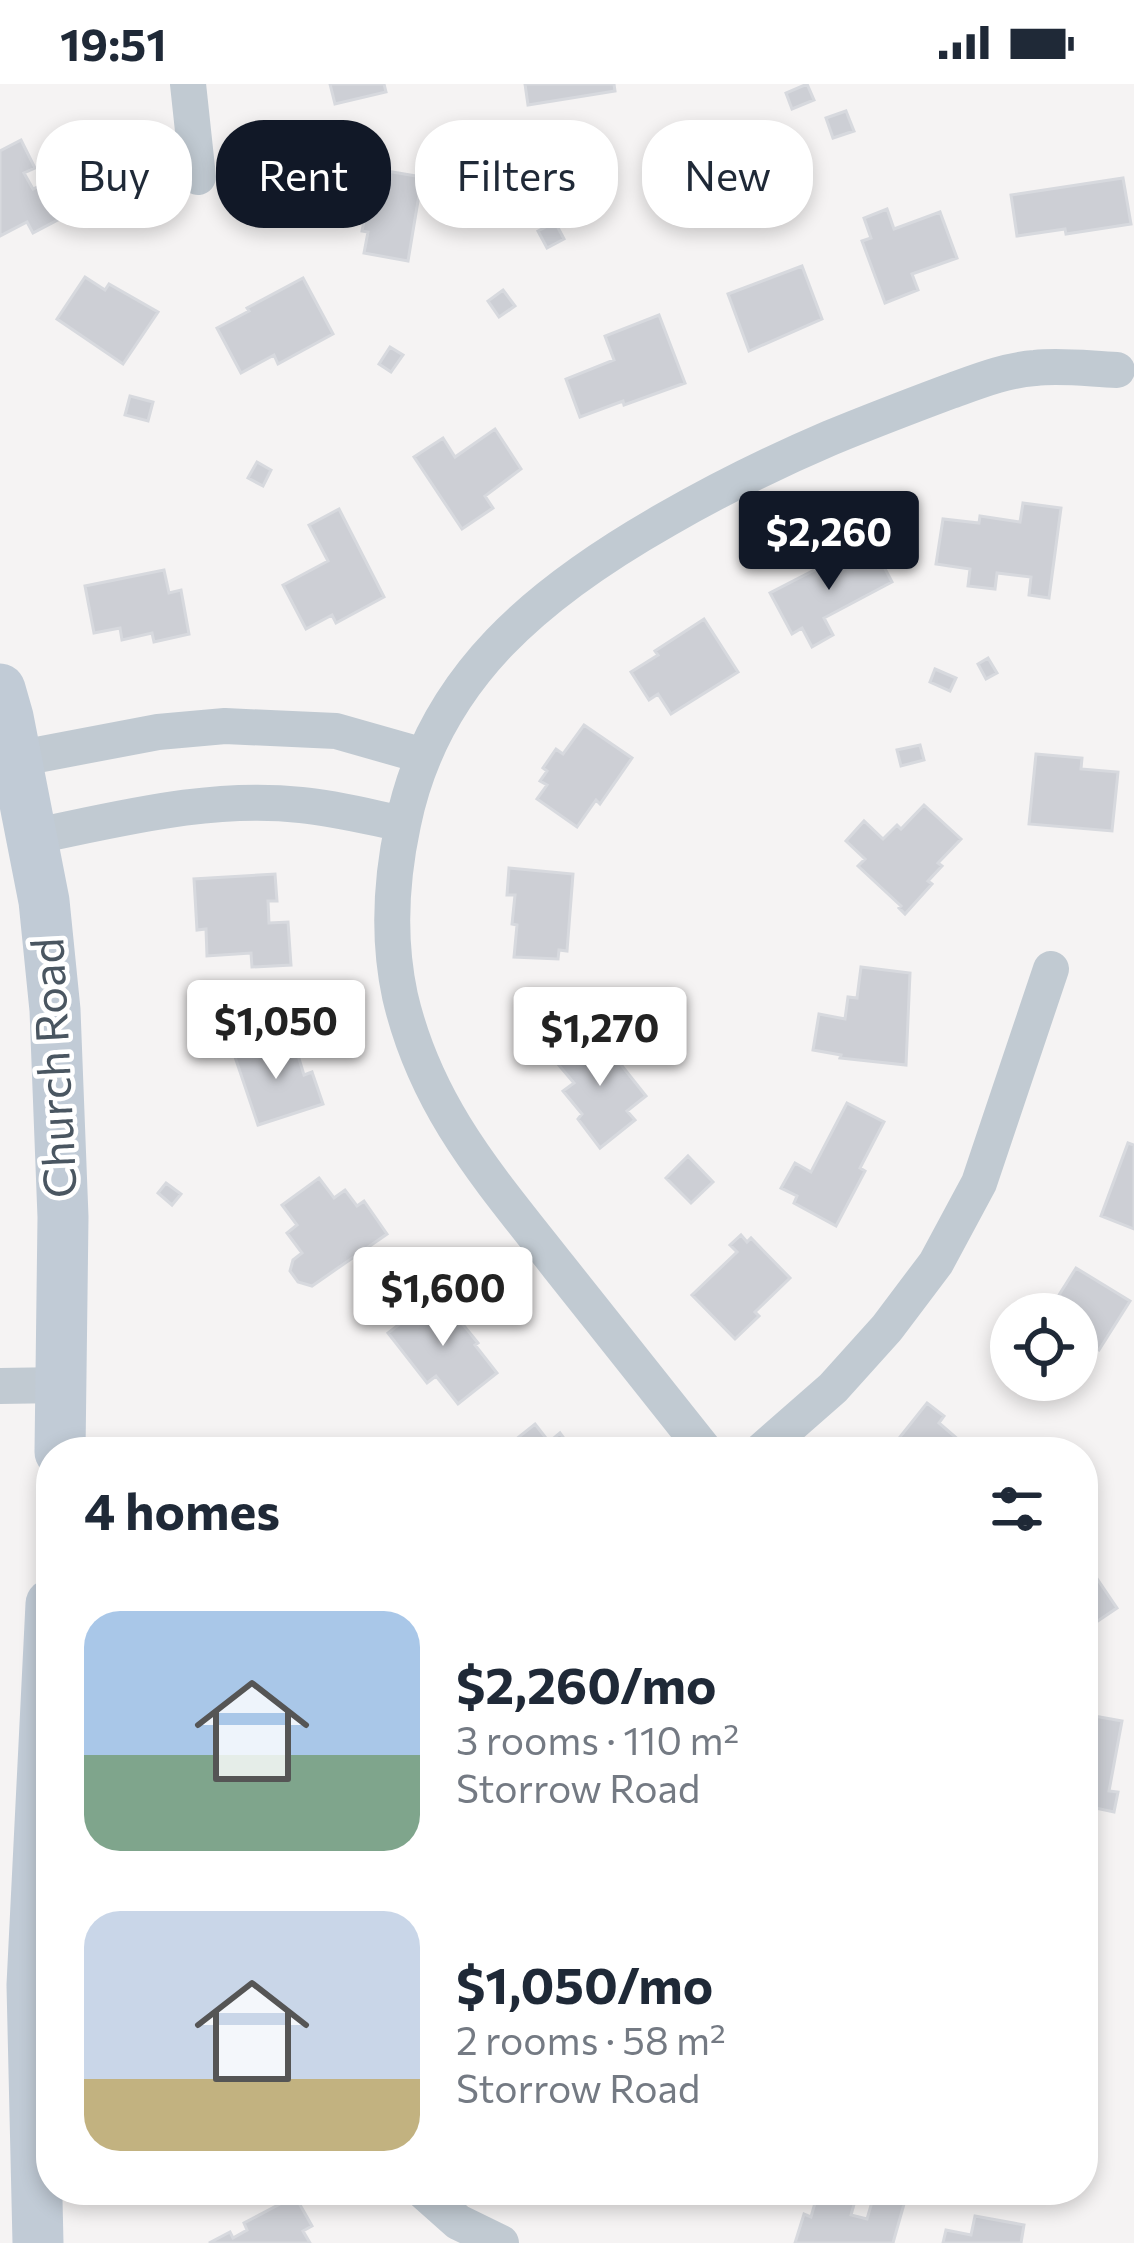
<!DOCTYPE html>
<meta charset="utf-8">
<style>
body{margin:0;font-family:Commissioner,sans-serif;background:#f6f6f7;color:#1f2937;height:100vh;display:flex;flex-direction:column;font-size:45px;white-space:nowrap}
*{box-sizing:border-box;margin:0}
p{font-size:39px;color:#747a83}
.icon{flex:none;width:66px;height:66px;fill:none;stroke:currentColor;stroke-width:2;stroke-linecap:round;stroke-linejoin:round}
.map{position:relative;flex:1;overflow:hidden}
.side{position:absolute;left:36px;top:1353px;width:1062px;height:768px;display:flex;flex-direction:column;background:#fff;border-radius:48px;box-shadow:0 6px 18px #0003}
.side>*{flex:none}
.banner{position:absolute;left:36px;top:36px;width:1062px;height:108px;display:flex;gap:24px}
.fabs{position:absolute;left:990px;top:1209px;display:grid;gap:24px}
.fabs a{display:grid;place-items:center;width:108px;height:108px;border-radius:50%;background:#fff;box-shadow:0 6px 18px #0003;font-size:60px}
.price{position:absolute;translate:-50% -102px;padding:0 27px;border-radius:12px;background:#fff;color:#222;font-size:39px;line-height:78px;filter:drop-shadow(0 3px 6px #0008)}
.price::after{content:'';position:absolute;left:50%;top:72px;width:36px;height:27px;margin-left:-18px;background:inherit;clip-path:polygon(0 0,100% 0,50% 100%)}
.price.on{background:#111827;color:#fff}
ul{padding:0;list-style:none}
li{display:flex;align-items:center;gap:36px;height:300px;padding:0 48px}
li span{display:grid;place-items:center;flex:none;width:336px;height:240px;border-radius:36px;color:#555}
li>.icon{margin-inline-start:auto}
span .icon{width:144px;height:144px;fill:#fffc;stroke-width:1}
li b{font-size:51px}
h2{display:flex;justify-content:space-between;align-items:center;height:144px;padding:0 48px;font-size:51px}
.tag{padding:0 42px;border-radius:48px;background:#fff;box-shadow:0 6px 18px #0003;font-size:42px;line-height:108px}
.tag.on{background:#111827;color:#fff}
.status{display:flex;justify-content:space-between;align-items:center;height:84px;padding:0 60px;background:#fff;direction:ltr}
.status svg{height:33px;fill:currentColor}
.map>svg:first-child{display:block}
</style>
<div class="status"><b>19:51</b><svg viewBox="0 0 49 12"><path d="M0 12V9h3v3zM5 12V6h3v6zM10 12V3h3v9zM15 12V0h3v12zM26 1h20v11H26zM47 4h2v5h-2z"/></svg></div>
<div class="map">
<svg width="1134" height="2159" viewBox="0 0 1134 2159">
<rect width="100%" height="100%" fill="#f5f3f3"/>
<path fill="#cdcfd5" stroke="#d7d9de" stroke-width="3" d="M330,0H384L386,8L335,20Z
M525,0H614L615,7L528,21Z
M807,0L814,16L792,25L786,9Z
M846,27L854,47L833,54L826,34Z
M21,56L35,84L24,89L33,105L50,97L67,131L33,149L27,138L0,152V67Z
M357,82L422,93L408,177L364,169L368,148L362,147L366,127L350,124Z
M1123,94L1131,140L1066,150L1065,145L1017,152L1011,111Z
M887,125L894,145L940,128L957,174L912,190L918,206L885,219L862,157L871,154L864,134Z
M555,138L564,155L547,164L538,147Z
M802,182L822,235L749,267L728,210Z
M85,193L105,206L109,200L158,228L123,280L57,235Z
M303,194L333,250L278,280L274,271L241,289L217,244L249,227L247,224Z
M503,206L515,222L499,233L488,217Z
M659,231L685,299L624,321L623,317L580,333L566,295L614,276L605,252Z
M390,263L403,271L391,288L379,280Z
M130,312L153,318L148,337L125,331Z
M495,345L521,385L485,412L493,424L462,445L414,373L443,354L455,373Z
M257,378L271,386L263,402L248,394Z
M1023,419L1061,424L1049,514L1029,511L1031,493L997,489L995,505L968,502L970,485L936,480L943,435L979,439L980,432L1020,438Z
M339,425L384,513L336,539L332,531L306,545L283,501L328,477L309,441Z
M873,462L892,498L824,534L833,551L812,563L802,544L792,550L770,509L828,479L831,484Z
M164,486L169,509L181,506L189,550L154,558L152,549L122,556L120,544L94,549L85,502Z
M704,535L738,588L671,630L658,610L649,616L631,588L658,571L655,567Z
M988,574L997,589L986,595L978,580Z
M935,585L956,594L950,607L930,598Z
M584,641L632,674L600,720L596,716L577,743L537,715L547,701L540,697L547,687L543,684L556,665L563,670Z
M920,661L924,676L901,682L897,666Z
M1036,670L1082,674L1081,685L1118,688L1112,747L1029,740Z
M924,721L961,755L938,779L942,782L928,797L932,800L905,830L899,824L901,822L858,782L865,775L846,757L864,737L883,755L897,741L901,745Z
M509,784L573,790L567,867L559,866L558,875L514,873L517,841L512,840L515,811H507Z
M275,790L277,817H268L269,839L288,838L291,881L252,883L251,869L207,872L206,845L197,846L194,795Z
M861,883L910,889L906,981L840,974L841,971L813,966L819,930L845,935L848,913L857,914Z
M595,948L646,1012L627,1027L635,1036L600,1064L578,1035L582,1030L563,1007L574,999L557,979Z
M282,954L288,971L297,968L304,991L312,988L323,1020L258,1041L234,970Z
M847,1019L884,1038L860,1084L865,1087L836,1142L794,1119L797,1112L781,1104L795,1079L811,1088Z
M1128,1059L1134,1061V1145L1101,1132Z
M688,1072L713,1098L691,1119L666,1094Z
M319,1094L334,1114L345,1106L357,1122L364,1117L387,1150L312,1202L298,1198L290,1187L293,1176L302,1169L287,1149L297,1141L282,1121Z
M166,1099L181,1110L172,1121L158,1109Z
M741,1151L747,1158L751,1154L790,1194L755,1228L759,1232L735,1255L692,1211L737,1168L730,1161Z
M1076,1184L1130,1217L1099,1266L1093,1262L1077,1288V1230H1047Z
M438,1210L478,1259L475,1261L497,1289L458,1320L436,1292L427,1299L388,1249Z
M927,1319L944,1332L939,1339L960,1357L956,1363L962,1368H888Z
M535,1340L549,1358L560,1349L574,1368H500Z
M1083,1474L1117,1524L1083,1547Z
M1083,1630L1122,1637L1109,1707L1118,1708L1114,1728L1091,1723L1085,1756L1083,1755Z
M710,2106H738L732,2117Z
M811,2106H858L851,2131L867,2135L874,2111L904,2120L893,2159H795L804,2130L811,2133L815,2119L808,2117Z
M295,2112L312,2142L303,2147L310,2159H209L230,2148L233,2154L247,2146L244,2139Z
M975,2132L1024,2141L1021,2159H943L946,2146L971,2151Z"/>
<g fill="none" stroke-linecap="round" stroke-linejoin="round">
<path stroke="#c1cad2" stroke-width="36" d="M188,0L198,93
M16,675L158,648L225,642L336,647L424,672
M31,753C120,735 210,711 301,721C335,724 369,733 403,740
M0,1302L62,1301
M706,1368C657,1306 608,1244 559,1183C490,1095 426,1024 400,912C388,856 391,796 403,740C433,592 542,506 667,435C719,405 774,378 830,354C869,338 908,323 948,308C976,298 1005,286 1035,284C1062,281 1090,285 1117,286
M760,1368L833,1304L887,1244L936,1179L979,1099L1051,885
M422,2106L458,2138L501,2159"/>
<path stroke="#c1cbd6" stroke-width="51" d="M0,605L8,633L44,817L55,926L63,1133L60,1368
M38,2159L32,1901L51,1520"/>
</g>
<g text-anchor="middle" stroke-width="9" stroke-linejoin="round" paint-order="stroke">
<g font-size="45" fill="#4a5661" stroke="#fff">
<text transform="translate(54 984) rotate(-93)" y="16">Church Road</text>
</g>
</g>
</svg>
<div class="fabs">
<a><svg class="icon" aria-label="locate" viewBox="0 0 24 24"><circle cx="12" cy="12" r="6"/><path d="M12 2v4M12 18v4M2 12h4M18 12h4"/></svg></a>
</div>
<b class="price on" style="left:829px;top:509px">$2,260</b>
<b class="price" style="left:276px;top:998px">$1,050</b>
<b class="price" style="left:600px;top:1005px">$1,270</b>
<b class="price" style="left:443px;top:1265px">$1,600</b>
<div class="banner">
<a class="tag">Buy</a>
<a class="tag on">Rent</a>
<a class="tag">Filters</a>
<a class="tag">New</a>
</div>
<section class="side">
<h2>4 homes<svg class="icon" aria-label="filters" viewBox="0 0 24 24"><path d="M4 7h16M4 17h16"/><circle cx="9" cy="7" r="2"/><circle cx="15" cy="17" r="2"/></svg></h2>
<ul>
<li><span style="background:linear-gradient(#a9c7e8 60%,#7fa58c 0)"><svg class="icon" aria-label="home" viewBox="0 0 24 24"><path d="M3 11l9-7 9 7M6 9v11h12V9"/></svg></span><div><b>$2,260/mo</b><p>3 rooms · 110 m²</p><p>Storrow Road</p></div></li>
<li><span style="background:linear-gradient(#c9d6e8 70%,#c2b280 0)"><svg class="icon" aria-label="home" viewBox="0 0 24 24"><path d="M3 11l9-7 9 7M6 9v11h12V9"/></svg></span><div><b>$1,050/mo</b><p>2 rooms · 58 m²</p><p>Storrow Road</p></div></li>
</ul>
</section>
</div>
